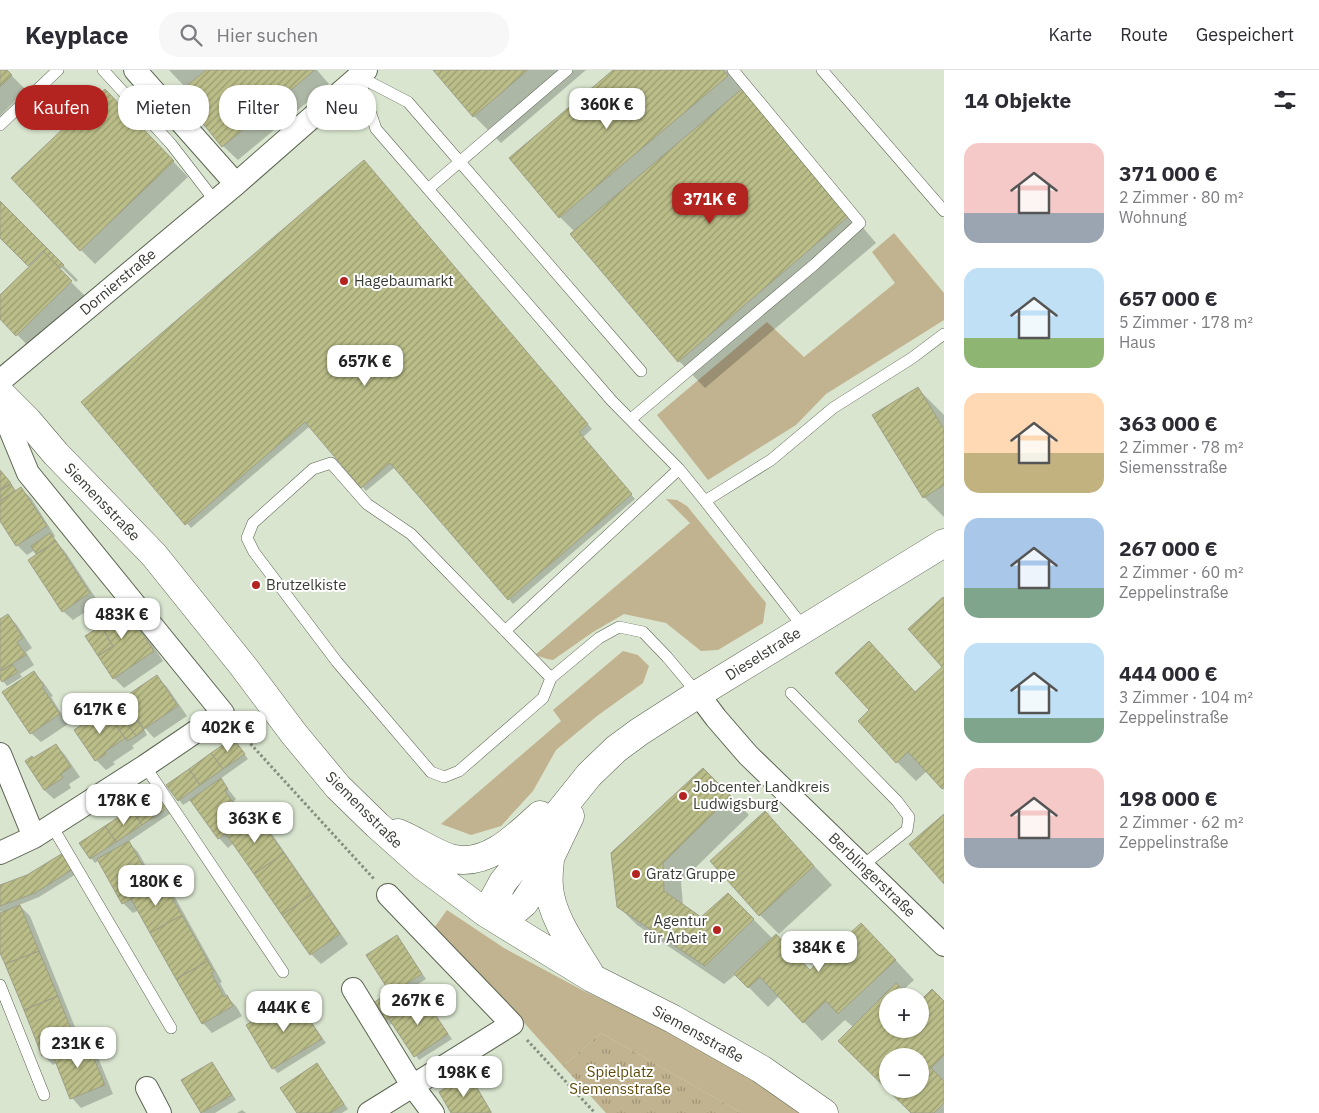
<!DOCTYPE html>
<html lang="de">
<meta charset="utf-8">
<style>
body{margin:0;font-family:"IBM Plex Sans",sans-serif;background:#f7f7f7;color:#2b2b33;height:100vh;display:flex;flex-direction:column;font-size:19px;white-space:nowrap}
*{box-sizing:border-box;margin:0}
p{font-size:16px;color:#7c7c81}
.icon{flex:none;width:28px;height:28px;fill:none;stroke:currentColor;stroke-width:2;stroke-linecap:round;stroke-linejoin:round}
.map{position:relative;flex:1;overflow:hidden}
.sheet{display:flex;flex-direction:column;background:#fff;width:375px}
.sheet>*{flex:none}
.top-card{position:absolute;left:15px;top:15px;width:475px;height:45px;display:flex;gap:10px}
.buttons{position:absolute;left:879px;top:918px;display:grid;gap:10px}
.buttons a{display:grid;place-items:center;width:50px;height:50px;border-radius:50%;background:#fff;box-shadow:0 1px 4px #0004;font-size:25px}
.price{position:absolute;translate:-50% -42px;padding:0 11px;border-radius:10px;background:#fff;color:#222;font-size:16px;line-height:32px;filter:drop-shadow(0 1px 2px #0008)}
.price::after{content:'';position:absolute;left:50%;top:30px;width:15px;height:11px;margin-left:-8px;background:inherit;clip-path:polygon(0 0,100% 0,50% 100%)}
.price.on{background:#b32320;color:#fff}
ul{padding:0;list-style:none}
li{display:flex;align-items:center;gap:15px;height:125px;padding:0 20px}
li span{display:grid;place-items:center;flex:none;width:140px;height:100px;border-radius:15px;color:#555}
li>.icon{margin-inline-start:auto}
span .icon{width:60px;height:60px;fill:#fffc;stroke-width:1}
li b{font-size:21px}
h2{display:flex;justify-content:space-between;align-items:center;height:60px;padding:0 20px;font-size:21px}
.chip{padding:0 18px;border-radius:20px;background:#fff;box-shadow:0 1px 4px #0004;font-size:18px;line-height:45px}
.chip.on{background:#b32320;color:#fff}
header{display:flex;align-items:center;gap:30px;box-sizing:border-box;height:70px;padding:0 25px;background:#fff;border-bottom:1px solid #e1e1e2}
header strong{font-size:24px}
nav{display:flex;gap:28px;margin-inline-start:auto;font-size:18px}
.search{width:350px;height:45px;background:#f7f7f7;display:flex;align-items:center;gap:12px;box-sizing:border-box;padding:0 18px;border-radius:20px;color:#7c7c81;font-size:19px}
main{display:flex;flex:1;min-height:0}
.map>svg:first-child{display:block}
</style>
<header>
<strong>Keyplace</strong>
<div class="search"><svg class="icon" aria-label="search" viewBox="0 0 24 24"><circle cx="10" cy="10" r="6"/><path d="M15 15l6 6"/></svg>Hier suchen</div>
<nav><a>Karte</a><a>Route</a><a>Gespeichert</a></nav>
</header>
<main>
<div class="map">
<svg width="944" height="1043" viewBox="0 0 944 1043">
<defs>
<pattern id="park-tufts" width="24" height="20" patternUnits="userSpaceOnUse" patternTransform="scale(1.25)"><rect width="24" height="20" fill="#c1b38f"/><path d="M3 7l-1-3M5 7V3M7 7l1-3M15 17l-1-3M17 17v-4M19 17l1-3" fill="none" stroke="#9e9376"/></pattern>
<pattern id="building-hatch" width="6" height="6" patternUnits="userSpaceOnUse" patternTransform="scale(1.25)"><rect width="6" height="6" fill="#bbbe88"/><path d="M-1 1l2-2M0 6l6-6M5 7l2-2" fill="none" stroke="#999c70"/></pattern>
</defs>
<rect width="100%" height="100%" fill="#d9e5cf"/>
<path fill="#c1b38f" d="M894,163L944,223V250L826,324L796,355L708,410L657,345L767,252L804,287L895,213L872,182Z
M666,429L677,430L687,436L766,533L763,553L718,580L701,581L666,553L624,544L593,562L553,590L547,589L535,585L690,453Z
M623,581L638,585L649,596L643,613L597,646L556,680L533,721L501,756L471,765L441,754L561,651L553,640Z
M447,840L504,878L582,920L672,963L716,986L805,1043H742L601,963L563,996L518,946L434,858Z"/>
<path fill="url(#park-tufts)" d="M601,963L742,1043H606L563,996Z"/>
<path fill="#0003" d="M0,0H6L26,20L0,46Z
M169,0H317L329,14L238,90L223,76L186,18Z
M435,0H586L501,73L474,46Z
M615,0H726L742,19L769,47L876,173L705,318L679,291L575,162L560,147Z
M119,35L188,107L95,194L81,180Z
M368,96L592,359L583,367L635,429L513,534L395,397L366,421L310,356L191,458L82,332Z
M0,133L78,210L76,212L58,194L56,197L90,231L36,284L0,247V227L31,197L0,166Z
M917,318L944,345V447L924,427Z
M0,401L17,422L21,419L31,428L55,466L53,468L66,483L99,533L73,550L63,541L38,485L35,480L27,485L17,475L0,449V433L1,432L0,430Z
M130,541L163,591L124,618L114,608L101,558L105,562Z
M8,545L17,555L32,578L26,582L34,595L20,604L22,607L7,616L0,607V602L4,600L0,595V550Z
M888,592L916,623L944,597V720L927,701L916,711L897,692L871,641Z
M34,603L43,612L53,626L51,627L68,654L41,672L31,663Z
M157,607L167,617L187,646L154,668L145,658L144,659L147,665L132,676L134,678L113,692L115,694L106,700L96,690L76,660L105,641L118,655L133,645L138,650Z
M233,669L248,689L220,709L236,729L234,731L240,741L249,749L255,745L265,754L348,874L321,894L311,884L234,773L228,778L219,768L191,730L183,735L168,715Z
M56,675L65,685L80,707L69,714L71,718L54,729L44,720L34,690Z
M703,699L749,745L681,812L683,835L701,849L728,824L773,869L811,901L880,873L914,910L902,921L907,926H888V959H920V933L944,932V1043H912L888,1019H920V986H888L845,950L822,971L779,926L768,937L736,904L724,914L637,855L618,836Z
M156,723L171,743L128,772L138,782L157,816L162,813L172,822L222,912L220,913L228,928L236,936L242,946L212,963L203,953L139,840L133,843L123,833L99,790L95,793L91,788Z
M765,743L832,815L779,864L760,845Z
M62,784L76,804L39,827L19,835L30,846L81,972L86,970L95,980L113,1024L81,1038L72,1028L57,993L53,995L43,985L0,879V844L3,843L2,841L0,842V817L28,806Z
M397,867L426,909L397,928L405,940L423,928L452,969L419,990L393,953L390,955L386,951L375,934L392,923Z
M295,928L326,973L278,1003L273,998Z
M212,993L216,998L236,1030L215,1043H203L183,1011Z
M317,995L348,1039L342,1043H298Z
M469,1006L473,1011L492,1043H453Z
M242,1040L246,1043H237Z"/>
<path fill="url(#building-hatch)" stroke="#9fa089" fill-rule="evenodd" d="M0,0H7L12,5L0,17Z
M206,0H315L222,77L178,23Z
M433,0H528L473,47Z
M613,0H723L728,6L559,148L509,88Z
M743,18L850,145L678,292L570,164Z
M105,19L174,91L80,181L11,108Z
M364,90L588,354L579,362L632,424L508,530L390,393L361,418L305,352L185,455L81,332Z
M0,131L64,195L60,198L43,181L28,196L0,168Z
M44,182L72,211L16,266L0,249V225Z
M918,317L944,359V415L923,428L872,345Z
M0,400L11,413L0,420Z
M11,414L15,421L0,431V421Z
M21,417L47,456L16,476L0,451V431Z
M50,463L56,471L36,484L31,476Z
M56,471L90,523L62,542L28,490Z
M943,527L944,528V717L942,719L908,682L896,693L858,651L869,640L835,603L869,571L915,622L942,597L908,559Z
M120,530L154,581L113,609L98,586L113,576L108,569L109,568L95,547Z
M8,544L23,568L17,572L26,585L2,600L0,597V549Z
M101,556L113,576L98,586L85,566Z
M12,594L18,602L2,612L0,609V600L1,599L2,601Z
M34,601L44,616L42,617L60,644L30,664L2,622Z
M157,605L178,636L144,659L123,628Z
M105,639L125,668L105,682L106,684L95,691L74,660Z
M133,644L144,660L136,666L124,649Z
M124,649L136,666L127,671L116,655Z
M233,668L245,684L223,699L211,683Z
M56,674L71,697L61,704L63,708L44,720L25,691L32,686L33,688Z
M211,683L223,699L200,715L189,699Z
M703,698L731,726L663,793L664,821L701,847L728,823L754,849L705,896L617,837L611,783Z
M189,699L200,715L178,731L166,715Z
M221,708L228,719L225,721L238,740L241,739L248,748L218,769L190,730Z
M157,722L167,738L142,755L131,739Z
M131,739L142,755L116,772L105,756Z
M765,741L814,796L759,846L710,791Z
M255,743L284,783L254,804L226,764Z
M944,744V814L909,774Z
M105,756L116,772L90,789L79,773Z
M129,771L154,816L122,834L97,789Z
M63,783L73,799L35,823L0,836V815L27,805Z
M284,783L312,824L282,845L254,804Z
M162,811L182,845L150,863L131,829Z
M312,824L340,864L310,885L282,845Z
M20,835L39,881L5,894L0,883V843Z
M182,845L208,891L176,909L150,863Z
M861,853L896,890L838,944L826,931L803,953L760,907L748,918L734,904L776,864L810,900Z
M397,865L422,904L391,924L366,885Z
M39,881L58,926L24,940L5,894Z
M208,891L214,902L211,903L224,927L227,925L233,936L202,954L176,909Z
M896,913L909,926H888V959H920V931L932,919L944,931V985L931,998L944,1011V1033L934,1043H911L838,971ZM888,986H920V1019H888Z
M390,922L391,924L393,923L404,939L385,951L373,933Z
M58,926L76,972L42,986L24,940Z
M423,926L448,964L414,987L389,949Z
M295,927L322,969L272,999L246,955Z
M86,969L105,1015L70,1029L52,983Z
M212,992L232,1025L201,1043L181,1010Z
M317,993L344,1034L331,1043H297L280,1018Z
M469,1004L491,1042L490,1043H451L439,1022Z"/>
<g fill="none" stroke-linecap="round" stroke-linejoin="round">
<defs>
<path id="lane" d="M103,0L171,74L215,131
M822,0L944,141
M358,6L376,59L612,331L679,399L705,431
M358,6L408,32L641,301
M0,55L58,0
M428,119L567,0
M631,349L815,194L860,153L733,0
M804,558L705,431L771,390L833,338L912,288L944,264
M505,561L679,399
M551,608L411,464L367,434L331,393L313,399L253,453L247,468L254,482L337,592L431,702L444,707L459,701L543,628L551,608L599,568L619,557L643,562L667,587L698,624
M791,623L897,731L909,747L907,760L862,796
M145,696L283,902
M52,756L171,958
M0,915L44,1025"/>
<path id="street" d="M135,0L236,114
M0,311L236,114L366,0
M0,335L28,403L223,643L145,696L34,767L0,783
M698,624L716,648L748,685L944,875
M0,684L34,767
M353,919L412,1015L433,1043
M147,1018L160,1043
M369,1043L512,954L388,825"/>
<path id="secondary" d="M0,323L28,351L56,384L154,485L243,596L294,664L338,717L377,755L423,796L486,843L592,908L673,949L761,999L824,1043
M398,763C416,770 436,785 454,789C488,796 517,766 540,745
M550,790C549,799 548,808 549,817C551,847 575,879 590,904
M486,843L503,812L589,705L616,679L639,662L698,624L944,473
M502,852L524,833L539,811L570,746"/>
</defs>
<use href="#lane" stroke="#5b6552" stroke-width="12"/>
<use href="#street" stroke="#5b6552" stroke-width="24"/>
<use href="#secondary" stroke="#5b6552" stroke-width="29"/>
<path stroke="#858d7e" stroke-width="3" stroke-dasharray="2.5 2.5" stroke-linecap="butt" d="M237,659L374,809
M527,970L595,1043"/>
<use href="#lane" stroke="#fff" stroke-width="11"/>
<use href="#street" stroke="#fff" stroke-width="22"/>
<use href="#secondary" stroke="#fff" stroke-width="28"/>
</g>
<g fill="#b32320" stroke="#fff" stroke-width="2">
<circle cx="344" cy="211" r="5"/>
<circle cx="256" cy="515" r="5"/>
<circle cx="683" cy="726" r="5"/>
<circle cx="636" cy="804" r="5"/>
<circle cx="717" cy="860" r="5"/>
</g>
<g text-anchor="middle" stroke-width="4" stroke-linejoin="round" paint-order="stroke">
<g font-size="15" fill="#383d34" stroke="#fff" text-anchor="start">
<text x="354" y="216">Hagebaumarkt</text>
<text x="266" y="520">Brutzelkiste</text>
<text x="693" y="722">Jobcenter Landkreis<tspan x="693" dy="17">Ludwigsburg</tspan></text>
<text x="646" y="809">Gratz Gruppe</text>
<text x="707" y="856" text-anchor="end">Agentur<tspan x="707" dy="17">für Arbeit</tspan></text>
</g>
<g font-size="15" fill="#383d34" stroke="#fff">
<text transform="translate(118 212) rotate(-40)" y="5">Dornierstraße</text>
<text transform="translate(102 432) rotate(46)" y="5">Siemensstraße</text>
<text transform="translate(763 584) rotate(-32)" y="5">Dieselstraße</text>
<text transform="translate(364 740) rotate(45)" y="5">Siemensstraße</text>
<text transform="translate(872 805) rotate(44)" y="5">Berblingerstraße</text>
<text transform="translate(698 964) rotate(29)" y="5">Siemensstraße</text>
</g>
<g font-size="15" fill="#5e4a08" stroke="#fff">
<text x="620" y="1007">Spielplatz<tspan x="620" dy="17">Siemensstraße</tspan></text>
</g>
</g>
</svg>
<div class="buttons">
<a>+</a>
<a>−</a>
</div>
<b class="price" style="left:607px;top:60px">360K €</b>
<b class="price on" style="left:710px;top:155px">371K €</b>
<b class="price" style="left:365px;top:317px">657K €</b>
<b class="price" style="left:122px;top:570px">483K €</b>
<b class="price" style="left:100px;top:665px">617K €</b>
<b class="price" style="left:228px;top:683px">402K €</b>
<b class="price" style="left:124px;top:756px">178K €</b>
<b class="price" style="left:255px;top:774px">363K €</b>
<b class="price" style="left:156px;top:837px">180K €</b>
<b class="price" style="left:819px;top:903px">384K €</b>
<b class="price" style="left:418px;top:956px">267K €</b>
<b class="price" style="left:284px;top:963px">444K €</b>
<b class="price" style="left:78px;top:999px">231K €</b>
<b class="price" style="left:464px;top:1028px">198K €</b>
<div class="top-card">
<a class="chip on">Kaufen</a>
<a class="chip">Mieten</a>
<a class="chip">Filter</a>
<a class="chip">Neu</a>
</div>
</div>
<section class="sheet">
<h2>14 Objekte<svg class="icon" aria-label="filters" viewBox="0 0 24 24"><path d="M4 7h16M4 17h16"/><circle cx="9" cy="7" r="2"/><circle cx="15" cy="17" r="2"/></svg></h2>
<ul>
<li><span style="background:linear-gradient(#f6c9c9 70%,#9aa5b1 0)"><svg class="icon" aria-label="home" viewBox="0 0 24 24"><path d="M3 11l9-7 9 7M6 9v11h12V9"/></svg></span><div><b>371 000 €</b><p>2 Zimmer · 80 m²</p><p>Wohnung</p></div></li>
<li><span style="background:linear-gradient(#bfe0f5 70%,#8fb573 0)"><svg class="icon" aria-label="home" viewBox="0 0 24 24"><path d="M3 11l9-7 9 7M6 9v11h12V9"/></svg></span><div><b>657 000 €</b><p>5 Zimmer · 178 m²</p><p>Haus</p></div></li>
<li><span style="background:linear-gradient(#ffd9b3 60%,#c2b280 0)"><svg class="icon" aria-label="home" viewBox="0 0 24 24"><path d="M3 11l9-7 9 7M6 9v11h12V9"/></svg></span><div><b>363 000 €</b><p>2 Zimmer · 78 m²</p><p>Siemensstraße</p></div></li>
<li><span style="background:linear-gradient(#a9c7e8 70%,#7fa58c 0)"><svg class="icon" aria-label="home" viewBox="0 0 24 24"><path d="M3 11l9-7 9 7M6 9v11h12V9"/></svg></span><div><b>267 000 €</b><p>2 Zimmer · 60 m²</p><p>Zeppelinstraße</p></div></li>
<li><span style="background:linear-gradient(#bfe0f5 75%,#7fa58c 0)"><svg class="icon" aria-label="home" viewBox="0 0 24 24"><path d="M3 11l9-7 9 7M6 9v11h12V9"/></svg></span><div><b>444 000 €</b><p>3 Zimmer · 104 m²</p><p>Zeppelinstraße</p></div></li>
<li><span style="background:linear-gradient(#f6c9c9 70%,#9aa5b1 0)"><svg class="icon" aria-label="home" viewBox="0 0 24 24"><path d="M3 11l9-7 9 7M6 9v11h12V9"/></svg></span><div><b>198 000 €</b><p>2 Zimmer · 62 m²</p><p>Zeppelinstraße</p></div></li>
</ul>
</section>
</main>
